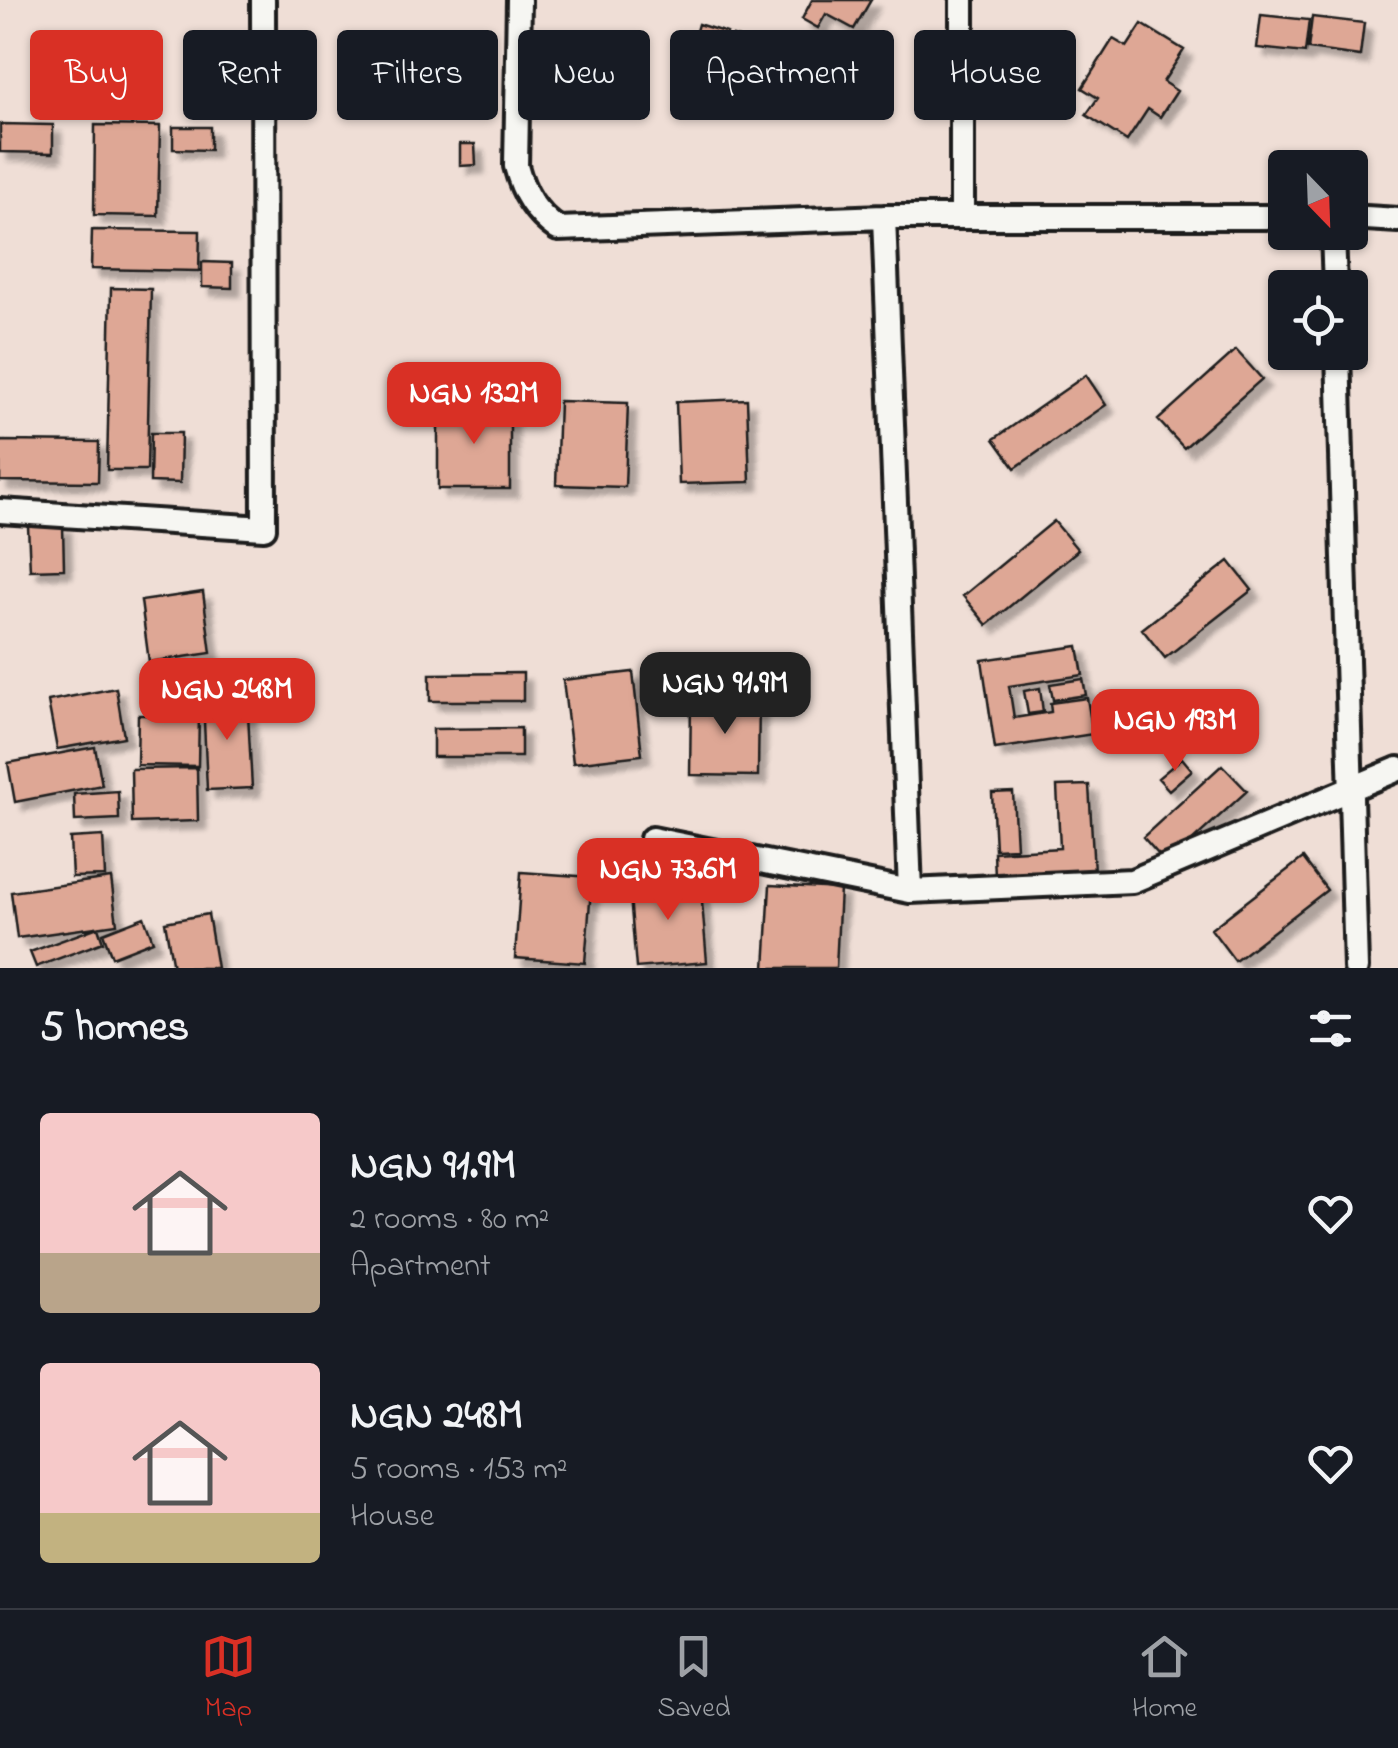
<!DOCTYPE html>
<meta charset="utf-8">
<style>
body{margin:0;font-family:"Indie Flower",sans-serif;background:#20242c;color:#f1f3f6;height:100vh;display:flex;flex-direction:column;font-size:38px;white-space:nowrap}
*{box-sizing:border-box;margin:0}
p{font-size:32px;color:#9ea1a6}
.icon{flex:none;width:55px;height:55px;fill:none;stroke:currentColor;stroke-width:2;stroke-linecap:round;stroke-linejoin:round}
.map{position:relative;height:968px;overflow:hidden}
.side{display:flex;flex-direction:column;background:#171b24;flex:1}
.side>*{flex:none}
.banner{position:absolute;left:30px;top:30px;width:1340px;height:90px;display:flex;gap:20px}
.needle{width:65px;rotate:157deg}
.controls{position:absolute;left:1268px;top:150px;display:grid;gap:20px}
.controls a{display:grid;place-items:center;width:100px;height:100px;border-radius:10px;background:#171b24;box-shadow:0 2px 8px #0004;font-size:50px}
.price{position:absolute;translate:-50% -85px;padding:0 22px;border-radius:20px;background:#d93025;color:#fff;font-size:32px;line-height:65px;filter:drop-shadow(0 2px 5px #0008)}
.price::after{content:'';position:absolute;left:50%;top:60px;width:30px;height:22px;margin-left:-15px;background:inherit;clip-path:polygon(0 0,100% 0,50% 100%)}
.price.on{background:#222;color:#fff}
ul{padding:0;list-style:none}
li{display:flex;align-items:center;gap:30px;height:250px;padding:0 40px}
li span{display:grid;place-items:center;flex:none;width:280px;height:200px;border-radius:10px;color:#555}
li>.icon{margin-inline-start:auto}
span .icon{width:120px;height:120px;fill:#fffc;stroke-width:1}
li b{font-size:42px}
h2{display:flex;justify-content:space-between;align-items:center;height:120px;padding:0 40px;font-size:42px}
.tag{padding:0 35px;border-radius:10px;background:#171b24;box-shadow:0 2px 8px #0004;font-size:35px;line-height:90px}
.tag.on{background:#d93025;color:#fff}
.dock{display:flex;justify-content:space-around;align-items:center;height:140px;border-top:2px solid #363941;background:#171b24;font-size:28px;color:#9ea1a6}
.dock a{display:grid;justify-items:center;gap:5px}
.dock .on{color:#d93025}
.map>svg:first-child{display:block}
</style>
<div class="map">
<svg width="1398" height="968" viewBox="0 0 1398 968">
<defs>
<filter id="shadow"><feDropShadow dx="8" dy="8" stdDeviation="2.5" flood-color="#0004"/></filter>
</defs>
<rect width="100%" height="100%" fill="#efded6"/>
<filter id="ink" filterUnits="userSpaceOnUse"><feTurbulence type="fractalNoise" baseFrequency=".01" numOctaves="2"/><feDisplacementMap in="SourceGraphic" scale="20" xChannelSelector="R" yChannelSelector="G"/><feConvolveMatrix kernelMatrix="1 2 1 2 8 2 1 2 1" color-interpolation-filters="sRGB"/></filter>
<g filter="url(#ink)">
<path fill="#dea795" stroke="#1c1c1c" stroke-width="2.5" filter="url(#shadow)" d="M812,0H871L854,29L826,14L818,28L802,19Z
M1261,15L1309,20L1305,53L1257,48Z
M1312,17L1364,23L1360,56L1308,49Z
M698,24L727,33L719,61L690,52Z
M1142,24L1184,50L1163,82L1177,91L1160,117L1148,109L1127,141L1086,115L1098,98L1082,88L1113,39L1127,47Z
M733,36L778,52L769,79L724,63Z
M0,124L53,125V153L0,152Z
M95,125L160,126L158,216L94,215Z
M173,127H210V150L173,149Z
M460,144H475L476,165L460,166Z
M92,230L200,231L199,271L91,269Z
M202,262L232,263V288L202,287Z
M111,288L151,289L147,470H107Z
M1236,350L1262,379L1184,448L1158,420Z
M1086,375L1106,405L1015,468L994,439Z
M747,399L750,482L679,484L676,402Z
M559,401L628,403L625,487L556,485Z
M438,405H510V489H438Z
M151,433H181L180,483L150,482Z
M0,441L99,442L98,482L0,481Z
M1054,521L1078,550L987,625L963,596Z
M63,525L64,569L30,570L28,526Z
M1229,561L1252,590L1165,658L1142,629Z
M203,592L211,653L149,662L141,601Z
M1078,646L1083,675L1009,686L1014,718L1051,712L1050,703L1087,698L1093,734L995,749L982,660Z
M633,672L642,755L573,763L563,680Z
M523,673V701H430V674Z
M1083,679L1086,695L1053,700L1050,684Z
M116,688L124,737L57,749L48,701Z
M1040,688L1043,712L1028,714L1024,691Z
M247,696L252,788L207,790L203,698Z
M691,699H759L758,776L690,775Z
M138,715H199L198,766L137,765Z
M521,728V757H433V729Z
M95,747L102,785L15,802L8,763Z
M1182,758L1192,770L1169,790L1158,778Z
M1222,765L1247,791L1167,864L1143,837Z
M197,768L198,821L132,823L131,769Z
M1089,785L1094,872L995,878L994,852L1060,848L1057,786Z
M118,791L119,819L75,821L74,794Z
M1013,792L1016,848L995,849L992,793Z
M103,836L105,876L72,877L70,838Z
M1303,858L1327,890L1235,961L1211,929Z
M521,872L592,877L585,963L515,958Z
M111,878L117,924L17,938L11,892Z
M700,878L707,962L636,968L629,884Z
M770,885L840,889L836,968H765Z
M208,914L217,968H173L165,922Z
M144,917L153,941L112,957L103,933Z
M98,927L103,942L36,967L30,952Z"/>
<g fill="none" stroke-linecap="round" stroke-linejoin="round">
<defs>
<path id="street" d="M519,0L516,166C523,193 535,213 558,229L884,217H1285
M884,217L910,891
M962,217V0
M1350,217L1398,220
M1333,232L1335,288
M1338,352L1356,968
M0,511L264,528L263,0
M652,839L910,891L1132,881L1398,769"/>
</defs>
<use href="#street" stroke="#1c1c1c" stroke-width="30"/>
<use href="#street" stroke="#f6f6f2" stroke-width="22"/>
</g>
</g>
</svg>
<div class="controls">
<a><svg class="needle" viewBox="-14 -14 28 28"><path d="M0-13l5 13h-10z" fill="#e53935"/><path d="M0 13l5-13h-10z" fill="#9ea1a6"/></svg></a>
<a><svg class="icon" aria-label="locate" viewBox="0 0 24 24"><circle cx="12" cy="12" r="6"/><path d="M12 2v4M12 18v4M2 12h4M18 12h4"/></svg></a>
</div>
<b class="price" style="left:474px;top:447px">NGN 132M</b>
<b class="price on" style="left:725px;top:737px">NGN 91.9M</b>
<b class="price" style="left:227px;top:743px">NGN 248M</b>
<b class="price" style="left:1175px;top:774px">NGN 193M</b>
<b class="price" style="left:668px;top:923px">NGN 73.6M</b>
<div class="banner">
<a class="tag on">Buy</a>
<a class="tag">Rent</a>
<a class="tag">Filters</a>
<a class="tag">New</a>
<a class="tag">Apartment</a>
<a class="tag">House</a>
</div>
</div>
<section class="side">
<h2>5 homes<svg class="icon" aria-label="filters" viewBox="0 0 24 24"><path d="M4 7h16M4 17h16"/><circle cx="9" cy="7" r="2"/><circle cx="15" cy="17" r="2"/></svg></h2>
<ul>
<li><span style="background:linear-gradient(#f6c9c9 70%,#b9a48a 0)"><svg class="icon" aria-label="home" viewBox="0 0 24 24"><path d="M3 11l9-7 9 7M6 9v11h12V9"/></svg></span><div><b>NGN 91.9M</b><p>2 rooms · 80 m²</p><p>Apartment</p></div><svg class="icon" aria-label="heart" viewBox="0 0 24 24"><path d="M12 20l-8-8c-3-5 5-10 8-4 3-6 11-1 8 4z"/></svg></li>
<li><span style="background:linear-gradient(#f6c9c9 75%,#c2b280 0)"><svg class="icon" aria-label="home" viewBox="0 0 24 24"><path d="M3 11l9-7 9 7M6 9v11h12V9"/></svg></span><div><b>NGN 248M</b><p>5 rooms · 153 m²</p><p>House</p></div><svg class="icon" aria-label="heart" viewBox="0 0 24 24"><path d="M12 20l-8-8c-3-5 5-10 8-4 3-6 11-1 8 4z"/></svg></li>
</ul>
</section>
<nav class="dock">
<a class="on"><svg class="icon" aria-label="map" viewBox="0 0 24 24"><path d="M3 6l6-2 6 2 6-2v14l-6 2-6-2-6 2zM9 4v14M15 6v14"/></svg>Map</a>
<a><svg class="icon" aria-label="saved" viewBox="0 0 24 24"><path d="M7 4h10v16l-5-4-5 4z"/></svg>Saved</a>
<a><svg class="icon" aria-label="home" viewBox="0 0 24 24"><path d="M3 11l9-7 9 7M6 9v11h12V9"/></svg>Home</a>
</nav>
